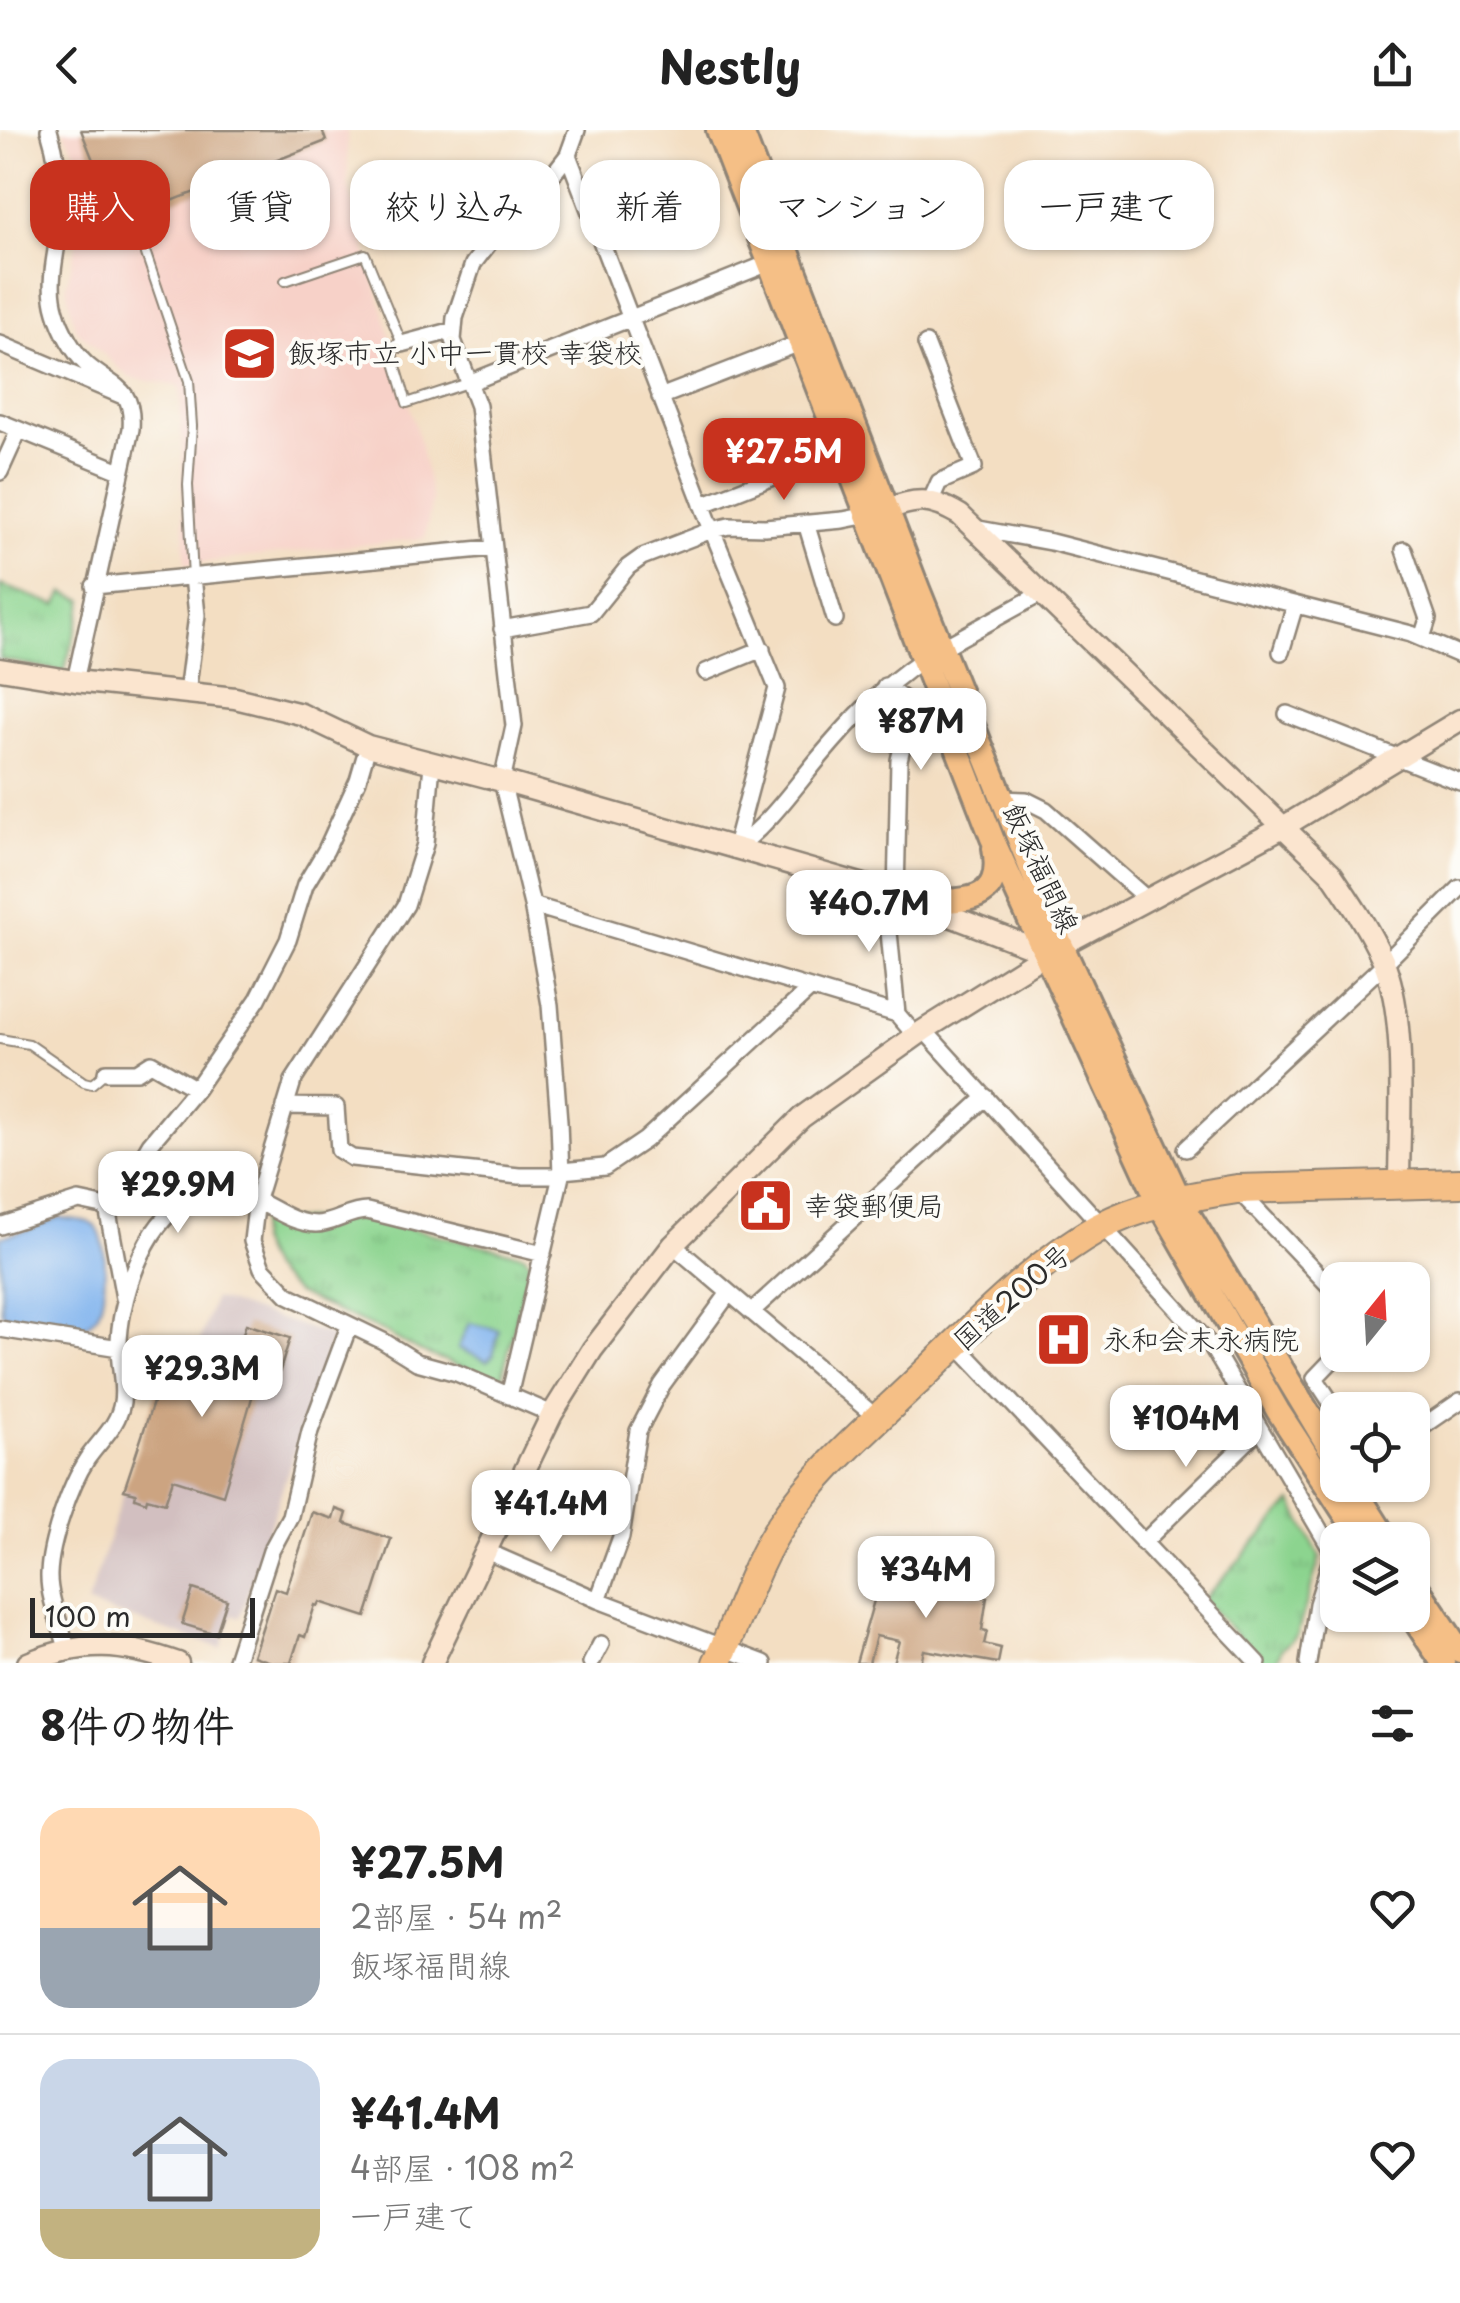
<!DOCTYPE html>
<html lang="ja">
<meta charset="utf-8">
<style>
body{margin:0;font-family:"Playpen Sans","Klee One",sans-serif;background:#f2f2f2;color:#222;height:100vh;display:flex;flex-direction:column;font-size:38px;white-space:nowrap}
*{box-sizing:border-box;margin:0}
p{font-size:32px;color:#767676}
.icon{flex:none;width:55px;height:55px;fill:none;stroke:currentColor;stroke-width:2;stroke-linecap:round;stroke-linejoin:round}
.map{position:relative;height:1533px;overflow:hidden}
.panel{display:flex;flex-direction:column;background:#fff;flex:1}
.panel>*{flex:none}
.guide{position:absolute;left:30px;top:30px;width:1400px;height:90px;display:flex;gap:20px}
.needle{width:65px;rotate:18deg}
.controls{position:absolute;left:1320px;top:1132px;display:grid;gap:20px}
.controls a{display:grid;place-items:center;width:110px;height:110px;border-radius:20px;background:#fff;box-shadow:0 2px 8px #0004;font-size:50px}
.scale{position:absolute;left:30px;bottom:25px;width:225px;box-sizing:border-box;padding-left:10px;border:5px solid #2b2b2b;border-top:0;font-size:28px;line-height:35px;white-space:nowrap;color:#2b2b2b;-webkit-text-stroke:8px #fdfcf7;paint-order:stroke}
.price{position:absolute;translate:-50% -85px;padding:0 22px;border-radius:20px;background:#fff;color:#222;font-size:32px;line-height:65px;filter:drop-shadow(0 2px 5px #0008)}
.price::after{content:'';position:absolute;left:50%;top:60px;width:30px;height:22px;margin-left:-15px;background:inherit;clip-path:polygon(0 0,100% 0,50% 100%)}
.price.selected{background:#c8321e;color:#fff}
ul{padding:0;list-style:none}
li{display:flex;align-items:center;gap:30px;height:250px;padding:0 40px}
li+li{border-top:2px solid #e0e0e0}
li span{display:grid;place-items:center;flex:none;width:280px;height:200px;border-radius:30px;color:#555}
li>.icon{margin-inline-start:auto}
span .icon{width:120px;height:120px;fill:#fffc;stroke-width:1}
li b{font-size:42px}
h2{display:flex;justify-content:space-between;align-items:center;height:120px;padding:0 40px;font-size:42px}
.chip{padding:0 35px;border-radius:30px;background:#fff;box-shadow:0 2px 8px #0004;font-size:35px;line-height:90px}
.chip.selected{background:#c8321e;color:#fff}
header{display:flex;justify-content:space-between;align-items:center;height:130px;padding:0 40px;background:#fff;font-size:45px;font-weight:700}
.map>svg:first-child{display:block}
</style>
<header><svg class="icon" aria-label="back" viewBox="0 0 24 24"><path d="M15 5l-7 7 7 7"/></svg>Nestly<svg class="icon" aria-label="share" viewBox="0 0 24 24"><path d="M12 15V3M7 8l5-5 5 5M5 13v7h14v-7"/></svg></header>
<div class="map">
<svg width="1460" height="1533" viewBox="0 0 1460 1533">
<defs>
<pattern id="park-tufts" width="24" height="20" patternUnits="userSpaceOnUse" patternTransform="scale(2.5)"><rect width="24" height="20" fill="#8cd48f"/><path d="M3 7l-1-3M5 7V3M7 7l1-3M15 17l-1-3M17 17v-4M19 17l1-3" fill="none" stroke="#79b67c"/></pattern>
</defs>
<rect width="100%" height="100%" fill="#fdfcf7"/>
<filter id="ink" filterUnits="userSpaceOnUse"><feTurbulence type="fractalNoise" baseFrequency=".01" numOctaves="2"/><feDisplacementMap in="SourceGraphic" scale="20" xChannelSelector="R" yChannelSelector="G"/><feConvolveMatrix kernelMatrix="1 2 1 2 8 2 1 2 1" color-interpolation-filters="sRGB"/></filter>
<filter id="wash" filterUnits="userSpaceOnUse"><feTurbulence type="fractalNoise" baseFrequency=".0048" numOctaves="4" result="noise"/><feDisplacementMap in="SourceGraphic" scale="40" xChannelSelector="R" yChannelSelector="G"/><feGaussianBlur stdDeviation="2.25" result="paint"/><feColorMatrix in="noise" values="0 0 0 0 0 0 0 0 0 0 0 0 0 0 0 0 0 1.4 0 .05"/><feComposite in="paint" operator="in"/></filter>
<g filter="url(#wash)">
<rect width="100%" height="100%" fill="#f3dec2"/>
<path fill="#f7d1c8" d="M63,0H347L348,55L420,313L432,370L425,408L185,434L180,256L130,248L75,198L66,156L83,88L76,23Z"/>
<path fill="#d2bfc0" d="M214,1168L332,1206L240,1487L232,1485L221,1518L87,1474L167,1230L191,1238Z"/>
<path fill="url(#park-tufts)" stroke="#5c805d" stroke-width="2.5" d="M0,455L57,475L64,462L84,470L64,542L0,529Z
M261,1078L280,1091L353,1085L524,1125L530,1132L502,1248L492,1249L417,1220L384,1202L296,1163L271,1140L258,1111Z
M1292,1372L1320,1427L1297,1505L1282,1518L1275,1533H1263L1203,1470Z"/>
<path fill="#81b4ee" stroke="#56708c" stroke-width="2.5" d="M59,1087C70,1091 88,1088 96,1097C109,1113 106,1165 98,1183C93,1192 83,1198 75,1204L20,1194L2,1183L0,1107L28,1100Z
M469,1193L499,1200L493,1225L487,1231L458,1218Z"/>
<g id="blocks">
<path fill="#cca481" d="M81,0H322L326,11L154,78L147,61L111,75Z
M246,1194L290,1208L274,1260L256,1254L223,1365L173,1349L165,1373L147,1368L146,1372L135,1368L136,1363L124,1360L167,1230L191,1238L187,1245L226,1258Z
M336,1379L347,1383L344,1393L391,1409L366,1487L320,1472L318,1476L315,1475L305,1507L300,1505L291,1533H274L253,1526L275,1458L286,1462L312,1382L333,1389Z
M886,1429L901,1433L896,1451L987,1467L982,1500L987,1501L984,1514L1001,1518L998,1533L924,1520L921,1533H893L899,1511L876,1506L869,1533H856Z
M193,1459L227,1470L216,1504L182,1494Z"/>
</g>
</g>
<g filter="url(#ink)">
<use href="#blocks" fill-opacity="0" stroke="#8f8476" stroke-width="2.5"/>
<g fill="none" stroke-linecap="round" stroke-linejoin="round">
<path stroke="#cbbaa4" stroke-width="15" stroke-dasharray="15 8" stroke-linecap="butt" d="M1338,1410L1374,1355"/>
<defs>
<path id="lane" d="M146,124L189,251L192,296L188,355L193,447
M285,151L365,124L402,214L390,216L407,273L471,252
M0,909L29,914L84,952L92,954L106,942"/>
<path id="street" d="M49,0C59,32 62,65 59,99C56,128 47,153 56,182C61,200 74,223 87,235C114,258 134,257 131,299L75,551
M568,25L712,400L777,558L734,720
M0,214L123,266
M402,214L454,200
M926,214L974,337L939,352L931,370
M471,252L769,133
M660,267L800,213
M0,292L120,341
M0,342L19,300
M702,375L773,347
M806,393L835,489
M973,398L1051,412L1411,504L1460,525
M1404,420L1428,489L1422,508
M94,456L492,418
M502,499L591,483L628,437L642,427L712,400L729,396L765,397L843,390L868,385
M942,518L1042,463
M1281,522L1295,475
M706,542L762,519
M885,556L909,573L911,580L899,630L896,765
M187,563L197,485L193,447
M1287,584L1460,652
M432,634L425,714L406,775L293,951L257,1069L252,1111L262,1138L288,1165L383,1211L417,1232L457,1243L552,1284
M1000,669L1026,670L1046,680L1148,770
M734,720C771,692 790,663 819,628C850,591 882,557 922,530
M885,761L897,884
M532,775L897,884L916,906
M924,900L1212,1217L1332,1421
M106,942H137L151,933L196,959
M285,976L336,977L339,1020L352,1028L519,1046H561
M1186,1019L1384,834L1460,758
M561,1041L605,1037L645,1010L810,859
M1237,1059L1338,1165
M0,1096L79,1071L107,1077
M673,1115L878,1289
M124,1168L107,1077L129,1050L150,1014L196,959L258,869L288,810L305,755L326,720L358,650L368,616
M751,1182L986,967
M0,1199L119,1218
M956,1214L1258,1533
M1338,1224L1315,1248L1338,1283
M509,1266L561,1046L559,991L550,875L532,775L502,651L514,596L478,276L453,210L455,188L473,134L509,87L550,48L568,25L577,0
M1412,1304L1460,1271
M1143,1413L1260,1299
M486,1421L598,1470L764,1533
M598,1470L621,1407L638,1301L662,1255L729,1163
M67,1518C61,1496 48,1467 49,1444C50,1412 70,1355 87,1329C100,1310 119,1295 122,1272C125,1254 119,1236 119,1218C118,1174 144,1092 186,1072C207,1063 240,1060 260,1072C278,1081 294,1093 316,1094C334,1094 348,1081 367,1081L543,1124
M235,1533L271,1421L290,1386L310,1301L349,1196
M591,1533L601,1514
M1308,1533L1317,1474L1335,1416"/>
<path id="secondary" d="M874,383C913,371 923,363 960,385L1331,743C1350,771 1369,799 1383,830C1408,889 1399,991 1399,1055
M0,539L75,551L235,568L301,584L368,616L502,651L885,761L1047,823
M28,1533C83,1510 123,1513 178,1533
M432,1533L552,1284L592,1220L673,1115L802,987L924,900L1047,823L1283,697L1460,590"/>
<path id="primary" d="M718,0L992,708L1160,1075L1278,1281L1362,1410
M741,0L918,459L1062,816L1180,1070L1338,1332
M908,769C950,770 1006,782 994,718
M1352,1355L1387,1410
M1412,1449L1460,1521
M1411,1485L1443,1533"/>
<path id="highway" d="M717,1533C738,1490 755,1433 781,1395C816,1342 867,1299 912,1256C970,1201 1028,1138 1098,1098C1139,1075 1191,1066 1237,1059L1460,1053"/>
</defs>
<use href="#lane" stroke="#8f8476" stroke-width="12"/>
<use href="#street" stroke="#8f8476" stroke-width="20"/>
<use href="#secondary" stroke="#8f8476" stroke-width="25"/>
<use href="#primary" stroke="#8f8476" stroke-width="28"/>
<use href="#highway" stroke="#8f8476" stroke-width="32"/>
<use href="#lane" stroke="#fff" stroke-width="8"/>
<use href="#street" stroke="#fff" stroke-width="15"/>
<use href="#secondary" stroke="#fbe5cf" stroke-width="20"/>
<use href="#primary" stroke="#f5bf86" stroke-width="22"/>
<use href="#highway" stroke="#f5bf86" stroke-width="28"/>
</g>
</g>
<defs>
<symbol id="school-square" viewBox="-11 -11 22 22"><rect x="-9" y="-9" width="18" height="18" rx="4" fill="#c8321e" stroke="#fdfcf7"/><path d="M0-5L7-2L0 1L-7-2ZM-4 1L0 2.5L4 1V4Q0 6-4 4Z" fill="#fff"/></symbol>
<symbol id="civic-square" viewBox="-11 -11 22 22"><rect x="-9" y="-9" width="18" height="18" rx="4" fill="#c8321e" stroke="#fdfcf7"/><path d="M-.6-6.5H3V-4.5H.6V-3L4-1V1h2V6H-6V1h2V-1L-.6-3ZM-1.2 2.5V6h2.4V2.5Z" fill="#fff"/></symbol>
<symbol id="hospital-square" viewBox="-11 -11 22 22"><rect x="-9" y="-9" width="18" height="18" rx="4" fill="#c8321e" stroke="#fdfcf7"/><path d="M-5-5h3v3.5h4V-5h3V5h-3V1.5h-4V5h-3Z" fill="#fff"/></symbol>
</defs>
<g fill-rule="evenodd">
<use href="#school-square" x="218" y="192" width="63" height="63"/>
<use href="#civic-square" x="734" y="1044" width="63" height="63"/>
<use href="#hospital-square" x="1032" y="1178" width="63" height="63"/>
</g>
<g text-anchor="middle" stroke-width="8" stroke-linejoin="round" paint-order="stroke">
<g font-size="28" fill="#2b2b2b" stroke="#fdfcf7" text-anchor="start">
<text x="288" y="233">飯塚市立 小中一貫校 幸袋校</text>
<text x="804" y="1086">幸袋郵便局</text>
<text x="1103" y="1220">永和会末永病院</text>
</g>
<g font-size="28" fill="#2b2b2b" stroke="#fdfcf7">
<text transform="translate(1041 738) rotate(65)" y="10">飯塚福間線</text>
<text transform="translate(1012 1167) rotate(-41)" y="10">国道200号</text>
</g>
</g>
</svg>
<div class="controls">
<a><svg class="needle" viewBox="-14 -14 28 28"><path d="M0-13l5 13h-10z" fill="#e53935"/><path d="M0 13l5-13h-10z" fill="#767676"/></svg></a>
<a><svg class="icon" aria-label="locate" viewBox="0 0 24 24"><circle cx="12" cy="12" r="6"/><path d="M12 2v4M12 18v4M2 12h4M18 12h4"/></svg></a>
<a><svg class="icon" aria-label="layers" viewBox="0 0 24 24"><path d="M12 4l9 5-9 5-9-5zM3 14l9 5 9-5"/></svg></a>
</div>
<div class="scale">100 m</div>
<b class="price selected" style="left:784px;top:373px">¥27.5M</b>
<b class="price" style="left:921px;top:643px">¥87M</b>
<b class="price" style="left:869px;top:825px">¥40.7M</b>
<b class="price" style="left:178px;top:1106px">¥29.9M</b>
<b class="price" style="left:202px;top:1290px">¥29.3M</b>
<b class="price" style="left:1186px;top:1340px">¥104M</b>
<b class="price" style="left:551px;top:1425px">¥41.4M</b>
<b class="price" style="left:926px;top:1491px">¥34M</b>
<div class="guide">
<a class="chip selected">購入</a>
<a class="chip">賃貸</a>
<a class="chip">絞り込み</a>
<a class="chip">新着</a>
<a class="chip">マンション</a>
<a class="chip">一戸建て</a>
</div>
</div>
<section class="panel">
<h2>8件の物件<svg class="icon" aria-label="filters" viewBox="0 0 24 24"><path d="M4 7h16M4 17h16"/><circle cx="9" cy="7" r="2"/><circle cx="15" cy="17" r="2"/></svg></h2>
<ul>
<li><span style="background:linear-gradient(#ffd9b3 60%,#9aa5b1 0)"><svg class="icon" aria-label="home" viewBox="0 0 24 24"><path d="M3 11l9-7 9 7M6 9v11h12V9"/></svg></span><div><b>¥27.5M</b><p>2部屋 · 54 m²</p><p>飯塚福間線</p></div><svg class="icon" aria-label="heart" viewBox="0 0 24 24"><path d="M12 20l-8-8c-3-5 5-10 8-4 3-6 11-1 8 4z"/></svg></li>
<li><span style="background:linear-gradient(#c9d6e8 75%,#c2b280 0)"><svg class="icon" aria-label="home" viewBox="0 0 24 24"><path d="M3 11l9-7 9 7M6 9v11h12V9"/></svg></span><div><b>¥41.4M</b><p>4部屋 · 108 m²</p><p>一戸建て</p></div><svg class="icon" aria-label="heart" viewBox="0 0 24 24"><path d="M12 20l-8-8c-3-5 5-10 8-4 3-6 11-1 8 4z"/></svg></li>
</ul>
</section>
